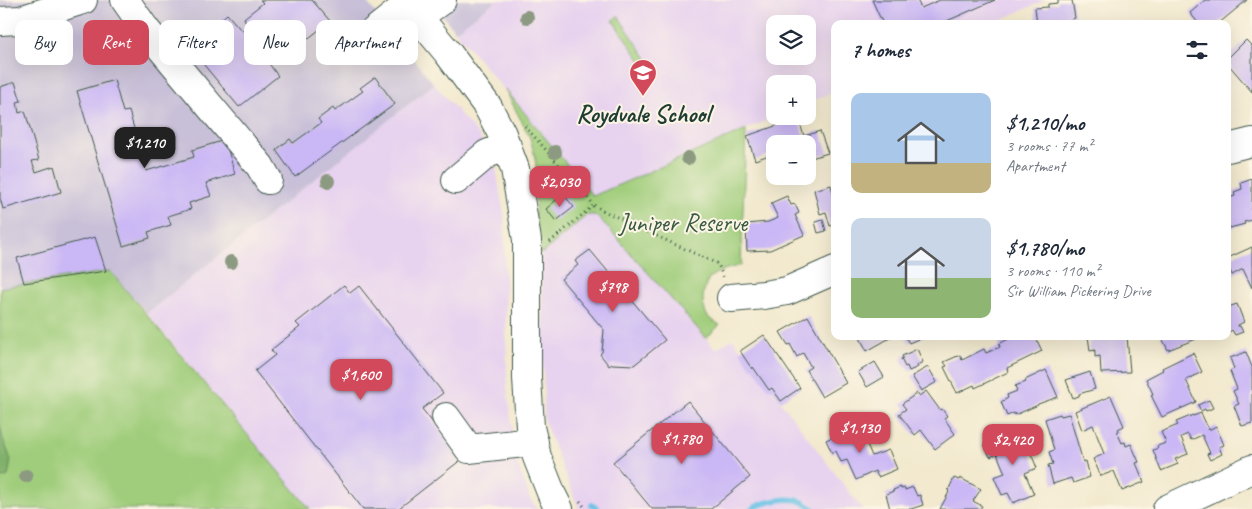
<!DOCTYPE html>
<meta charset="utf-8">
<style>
body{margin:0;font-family:Caveat,sans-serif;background:#f2f2f3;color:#1f2937;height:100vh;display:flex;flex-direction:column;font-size:19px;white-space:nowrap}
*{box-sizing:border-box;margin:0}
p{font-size:16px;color:#747a83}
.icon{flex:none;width:28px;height:28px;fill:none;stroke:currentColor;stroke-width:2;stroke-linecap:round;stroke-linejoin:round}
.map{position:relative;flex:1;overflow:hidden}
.panel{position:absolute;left:831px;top:20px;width:400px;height:320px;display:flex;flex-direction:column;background:#fff;border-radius:10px;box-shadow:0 5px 20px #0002}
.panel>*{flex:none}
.top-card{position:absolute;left:15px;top:20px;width:475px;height:45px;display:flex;gap:10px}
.fabs{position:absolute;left:766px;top:15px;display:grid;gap:10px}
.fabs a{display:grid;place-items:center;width:50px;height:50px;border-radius:10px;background:#fff;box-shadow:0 5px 20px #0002;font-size:25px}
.price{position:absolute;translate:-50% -42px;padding:0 11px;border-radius:10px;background:#d1495b;color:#fff;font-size:16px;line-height:32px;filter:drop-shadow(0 1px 2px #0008)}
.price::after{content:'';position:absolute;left:50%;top:30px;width:15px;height:11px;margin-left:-8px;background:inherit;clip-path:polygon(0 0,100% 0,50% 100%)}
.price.on{background:#222;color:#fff}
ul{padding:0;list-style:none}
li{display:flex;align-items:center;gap:15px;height:125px;padding:0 20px}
li span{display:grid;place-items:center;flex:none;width:140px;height:100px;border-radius:10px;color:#555}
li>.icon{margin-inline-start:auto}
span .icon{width:60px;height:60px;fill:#fffc;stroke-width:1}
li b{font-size:21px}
h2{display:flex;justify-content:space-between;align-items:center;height:60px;padding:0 20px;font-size:21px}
.pill{padding:0 18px;border-radius:10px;background:#fff;box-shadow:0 5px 20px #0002;font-size:18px;line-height:45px}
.pill.on{background:#d1495b;color:#fff}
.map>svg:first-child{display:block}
</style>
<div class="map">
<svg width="1252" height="509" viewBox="0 0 1252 509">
<rect width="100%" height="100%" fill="#fcf5e5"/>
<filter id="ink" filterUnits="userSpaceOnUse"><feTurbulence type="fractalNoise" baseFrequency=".02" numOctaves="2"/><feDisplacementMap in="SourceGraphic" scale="10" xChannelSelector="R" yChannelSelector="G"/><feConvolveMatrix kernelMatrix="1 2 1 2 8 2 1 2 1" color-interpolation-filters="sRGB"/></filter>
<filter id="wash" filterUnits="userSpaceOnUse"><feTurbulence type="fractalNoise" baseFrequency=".0096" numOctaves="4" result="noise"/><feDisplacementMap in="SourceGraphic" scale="20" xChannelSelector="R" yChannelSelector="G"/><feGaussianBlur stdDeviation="1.12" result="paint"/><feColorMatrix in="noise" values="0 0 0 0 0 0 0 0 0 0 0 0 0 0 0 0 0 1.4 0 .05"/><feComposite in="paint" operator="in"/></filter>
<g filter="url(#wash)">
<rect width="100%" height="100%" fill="#f2e9ce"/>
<path fill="#e7d2ef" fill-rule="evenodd" d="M497,0H1046L991,24H835V91L808,103V84H775V116H777L593,196L455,31ZM775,24H808V56H775Z
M434,84L479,136L495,163L504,215L507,387L516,459L530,499L537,509H310L147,313Z
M587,215H594L601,219L715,349L733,339L862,509H579L544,421L543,324L541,254Z"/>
<path fill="#c8bfd8" d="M0,0H365L434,84L147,313L110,271L0,288Z
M430,0H497L455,31Z"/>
<path fill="#a0cd7b" stroke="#608558" d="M618,16L657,73L652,77L613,21Z
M505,89L593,196L746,130L741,265C731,268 720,270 712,276C701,285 700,309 710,319C713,321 717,323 720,325L706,338L601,220L594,215H587L541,254L535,215L537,172L534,153L530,138Z
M110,271L310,509H0V288Z"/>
<path fill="#80b06b" stroke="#507650" d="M0,425L3,439L11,460L8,476L1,478L0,477Z"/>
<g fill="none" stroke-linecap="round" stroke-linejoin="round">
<path stroke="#69c2e6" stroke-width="5.5" d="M592,505L598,509
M752,509C764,501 789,496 803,502C806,504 810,507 813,509"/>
</g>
<g id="blocks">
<path fill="#cab7f5" d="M260,0H312L330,21L299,46L296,43L278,59L271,54L265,58L278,76L239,107L189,47L227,14L242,31L248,27L244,18L263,3Z
M872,0H917L921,8L940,0H995L940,24H883Z
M1058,0H1072L1075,18L1072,19L1073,24H1037L1035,8L1048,7V4L1058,3Z
M1205,0H1247L1218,24H1199L1190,13Z
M1246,40L1252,46V92L1228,64V58Z
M375,77L395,104L295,177L276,150L290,139L293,143L321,123L318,119L333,108L335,111L363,91L360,88Z
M114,80L123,112L129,111L146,171L194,157L192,150L225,140L235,174L206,183L211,196L189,203L191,209L168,216L171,225L148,232L150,238L123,246L77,91Z
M15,82L21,101L17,102L19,113L25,111L39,160L32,161L34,167L36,172L54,166L61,192L3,209L0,198V87Z
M798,118L804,136L820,131L828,153L808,159V144H775V153L755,160L747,136Z
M1252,179V220L1244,222L1245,224L1230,228L1229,226H1228V198L1235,196L1234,192L1242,189L1241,183Z
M831,185L834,197H835V225L830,226L826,212L820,214L814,190Z
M563,194L574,207L556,221L546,209Z
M787,196L791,205L795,204L799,213L795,215L804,235L770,250L747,251L746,224L768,222L778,218L771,203Z
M823,220L826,231L818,233L815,222Z
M95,237L106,271L24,283L17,258Z
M1252,247V288L1243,269L1232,275L1228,266V258Z
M590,250L665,340L634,365L612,364L609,366L600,354L602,352L604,330L561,279L578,265L575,261Z
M344,285L350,293L359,286L443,393L422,409L462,459L398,509H363L255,371L275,355L271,350L300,327L296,323Z
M1237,304L1244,322L1238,325V326H1240L1243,332L1235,335L1232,330L1229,332L1228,329V307Z
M808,316L846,383L822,397L806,370L811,367L803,353L797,357L790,344L788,345L780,332Z
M764,335L800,388L781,401L772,388L769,390L753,367L752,369L740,351Z
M859,336H889L890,338L867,351Z
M905,336H925L909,343Z
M1014,336H1035L1042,351L1007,368L1008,372L975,388L974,385L957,393L944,367L947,366L944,362L960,355L962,360L984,349L986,353L1000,347L999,344Z
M1088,336H1127L1130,372L1101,373L1100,356L1095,357V350L1090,351Z
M1161,336H1195L1196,339L1168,350Z
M917,349L923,362L917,365L918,367L909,371L907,366L905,367L901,359L903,358L902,356Z
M1246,352L1252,367V423L1242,426L1234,406L1239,404L1233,391L1237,389L1230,371L1234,369L1230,358Z
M1193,353L1202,372L1186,380L1196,402L1162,417L1151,395L1153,394L1146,379L1163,370L1162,368Z
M875,362L884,377L867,387L858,372Z
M928,367L937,382L921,391L912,376Z
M1046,370L1058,397L1038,404V405L1015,415L1014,413L1007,416L1001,402L1008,398L1007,395L1017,391L1015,386L1026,382L1025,380Z
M1090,372L1095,389L1079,394V396L1073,398L1066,380Z
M926,391L940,410L942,409L947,416L944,418L955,434L935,449L921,430L915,435L899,414L906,409L902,404L917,393L919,396Z
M1111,396L1124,426L1118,429L1119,431L1117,432L1122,443L1125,442L1126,446L1131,444L1139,462L1136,463L1144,482L1122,491L1114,471L1101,476L1093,459L1104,454L1100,443L1093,425L1082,430L1075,411Z
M1209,400L1213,408L1206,411L1205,409L1201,411L1198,405Z
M688,401L750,477L711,509H652L613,462Z
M1201,413L1209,430L1216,426L1224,445L1219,447L1222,454L1210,460L1207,454L1210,453L1202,435L1191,440L1188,434L1181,437L1188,454L1175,459L1178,464L1161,471L1153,450L1158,448L1157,446L1166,443L1161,432L1178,425L1176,422L1193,415V416Z
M1060,414L1061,416L1069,414L1083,462L1086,461L1090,477L1073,483L1071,478L1053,484L1048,465L1053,464L1049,452L1054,450L1045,419Z
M859,426L872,456L889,450L897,469L878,477L875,471L856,480L847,460L841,462L836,451L832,453L826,440Z
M1017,430L1026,451L1029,449L1037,468L1025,473L1034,494L1013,503L1008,493L1002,495L994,477L1005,473L997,454L990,457L984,444Z
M954,478L959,480L960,478L981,489L973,501L982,506L980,509H940L949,492L948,491Z
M901,487V489L905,488V490L913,487L917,496L920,495L923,505L911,509H890L886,494L894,491L893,490Z"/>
</g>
</g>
<g filter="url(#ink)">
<use href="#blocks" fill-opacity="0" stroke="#3f574b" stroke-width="1"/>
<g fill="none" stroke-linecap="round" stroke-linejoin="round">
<defs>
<path id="minor" d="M125,0L146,30L260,166L268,180
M404,0L448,53L488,107L502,134L515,169L527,240V378L530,427L537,457L552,495L559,509
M418,17L442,0
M0,21L20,20L83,0
M363,40L407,5
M1228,148L1252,142
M456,180L487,154L507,146
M731,298L764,295L787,291L835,270
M446,417L469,449L534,442
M1167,509L1252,469"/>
</defs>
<use href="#minor" stroke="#3f574b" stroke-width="30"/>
<path stroke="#3f574b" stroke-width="3" stroke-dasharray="1 4" stroke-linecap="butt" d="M525,126L594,205C604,212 615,216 626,221C656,236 687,250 718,264L724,279
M550,242L594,205
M580,501L586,509"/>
<use href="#minor" stroke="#fff" stroke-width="28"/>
</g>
<g fill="#8c9a81">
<circle cx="527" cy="17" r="7"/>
<circle cx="555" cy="152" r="7"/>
<circle cx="688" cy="158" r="7"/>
<circle cx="328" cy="181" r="7"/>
<circle cx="231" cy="262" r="7"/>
<circle cx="26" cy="476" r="7"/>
</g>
</g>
<defs>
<symbol id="school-pin" viewBox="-11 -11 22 30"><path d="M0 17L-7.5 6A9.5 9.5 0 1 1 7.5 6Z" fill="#d1495b" stroke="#fcf5e5"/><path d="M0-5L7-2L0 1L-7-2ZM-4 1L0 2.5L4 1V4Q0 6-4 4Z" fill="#fff"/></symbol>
</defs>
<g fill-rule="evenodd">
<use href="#school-pin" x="627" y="57" width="32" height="43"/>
</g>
<g text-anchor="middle" stroke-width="4" stroke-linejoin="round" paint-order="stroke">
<g font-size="25" font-weight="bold" fill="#1f3d34" stroke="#fcf5e5">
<text x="643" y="122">Roydvale School</text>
</g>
<g font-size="25" fill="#395a42" stroke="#fcf5e5">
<text x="683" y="231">Juniper Reserve</text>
</g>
</g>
</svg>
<div class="fabs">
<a><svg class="icon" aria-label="layers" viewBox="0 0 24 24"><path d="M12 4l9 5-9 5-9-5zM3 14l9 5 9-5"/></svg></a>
<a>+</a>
<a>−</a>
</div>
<b class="price on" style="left:145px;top:169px">$1,210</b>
<b class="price" style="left:560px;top:208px">$2,030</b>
<b class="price" style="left:613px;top:313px">$798</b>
<b class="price" style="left:361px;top:401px">$1,600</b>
<b class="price" style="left:860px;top:454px">$1,130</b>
<b class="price" style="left:682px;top:465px">$1,780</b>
<b class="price" style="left:1013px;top:466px">$2,420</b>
<div class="top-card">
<a class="pill">Buy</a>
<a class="pill on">Rent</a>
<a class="pill">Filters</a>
<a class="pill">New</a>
<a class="pill">Apartment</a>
</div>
<section class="panel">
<h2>7 homes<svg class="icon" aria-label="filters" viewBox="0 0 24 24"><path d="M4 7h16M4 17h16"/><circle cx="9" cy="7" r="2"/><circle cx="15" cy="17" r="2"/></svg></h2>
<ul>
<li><span style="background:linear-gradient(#a9c7e8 70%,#c2b280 0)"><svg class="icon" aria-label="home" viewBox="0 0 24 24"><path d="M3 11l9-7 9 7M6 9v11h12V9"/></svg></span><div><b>$1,210/mo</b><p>3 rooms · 77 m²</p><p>Apartment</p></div></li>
<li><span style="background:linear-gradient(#c9d6e8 60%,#8fb573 0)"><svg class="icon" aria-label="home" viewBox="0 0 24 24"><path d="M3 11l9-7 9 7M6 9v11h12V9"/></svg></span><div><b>$1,780/mo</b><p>3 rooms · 110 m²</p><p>Sir William Pickering Drive</p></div></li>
</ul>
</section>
</div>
